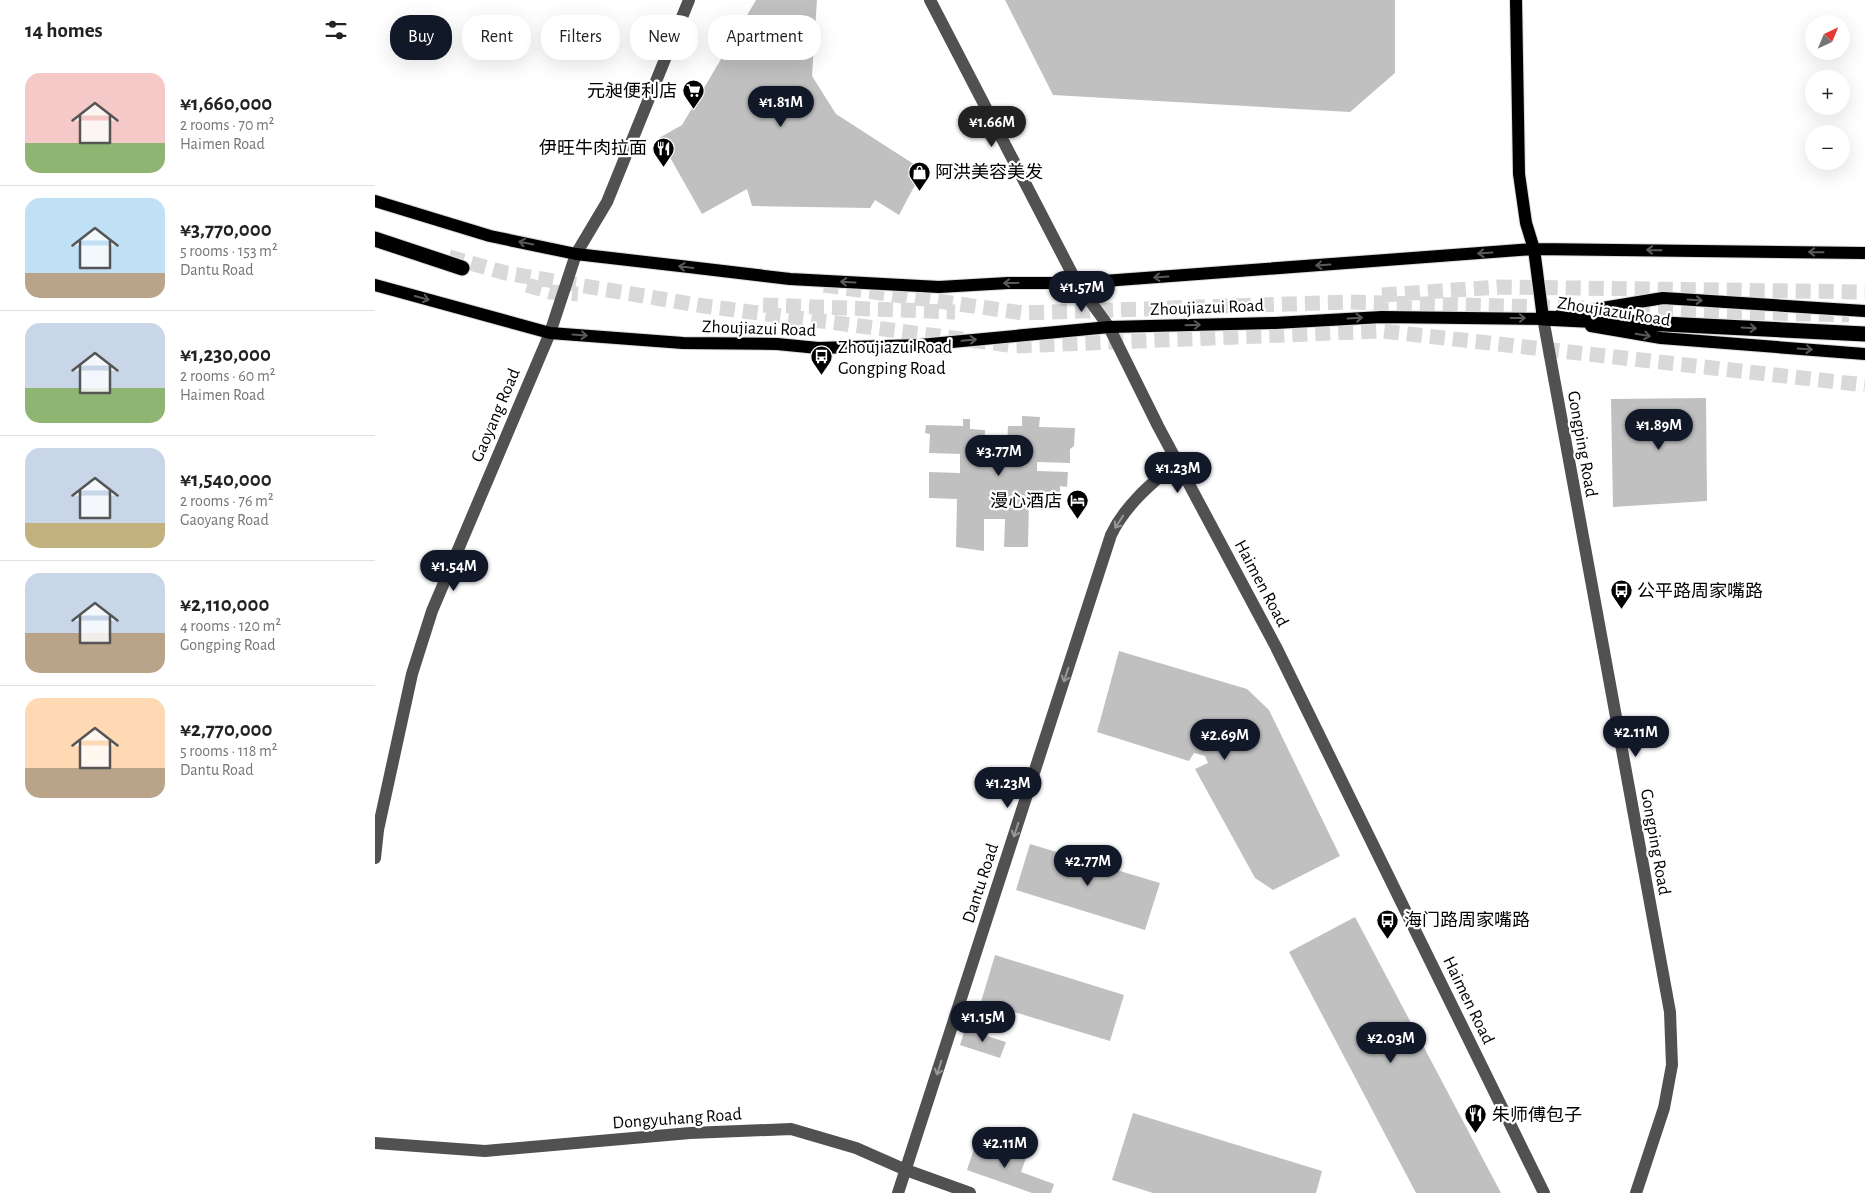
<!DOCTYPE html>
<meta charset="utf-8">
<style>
body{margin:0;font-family:"Alegreya Sans","Noto Sans SC",sans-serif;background:#f2f2f2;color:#222;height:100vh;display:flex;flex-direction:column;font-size:19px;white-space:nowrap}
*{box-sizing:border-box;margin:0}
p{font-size:16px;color:#767676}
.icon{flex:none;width:28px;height:28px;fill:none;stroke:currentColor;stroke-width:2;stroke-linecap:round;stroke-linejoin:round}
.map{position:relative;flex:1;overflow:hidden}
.drawer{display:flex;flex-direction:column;background:#fff;width:375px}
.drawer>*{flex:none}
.top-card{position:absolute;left:15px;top:15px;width:475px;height:45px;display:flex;gap:10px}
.needle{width:32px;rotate:44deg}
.buttons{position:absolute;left:1430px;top:15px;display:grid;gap:10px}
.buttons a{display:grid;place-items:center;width:45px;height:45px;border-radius:50%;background:#fff;box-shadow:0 5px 20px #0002;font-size:25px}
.price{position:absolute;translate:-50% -42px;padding:0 11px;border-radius:18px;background:#111827;color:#fff;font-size:16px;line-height:32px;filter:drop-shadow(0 1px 2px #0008)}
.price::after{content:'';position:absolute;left:50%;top:30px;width:15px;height:11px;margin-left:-8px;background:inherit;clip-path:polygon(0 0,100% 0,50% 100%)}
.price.selected{background:#222;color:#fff}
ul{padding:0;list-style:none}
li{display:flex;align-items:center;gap:15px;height:125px;padding:0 25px}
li+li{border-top:1px solid #e0e0e0}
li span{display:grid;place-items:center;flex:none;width:140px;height:100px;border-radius:15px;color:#555}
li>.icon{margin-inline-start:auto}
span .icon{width:60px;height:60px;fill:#fffc;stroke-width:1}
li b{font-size:21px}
h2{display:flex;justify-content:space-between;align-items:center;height:60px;padding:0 25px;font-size:21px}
.tag{padding:0 18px;border-radius:20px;background:#fff;box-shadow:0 5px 20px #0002;font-size:18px;line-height:45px}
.tag.selected{background:#111827;color:#fff}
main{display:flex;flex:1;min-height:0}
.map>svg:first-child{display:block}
</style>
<main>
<section class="drawer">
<h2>14 homes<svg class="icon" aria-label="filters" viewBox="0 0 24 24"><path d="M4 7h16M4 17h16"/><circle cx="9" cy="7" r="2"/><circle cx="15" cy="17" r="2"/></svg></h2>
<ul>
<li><span style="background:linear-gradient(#f6c9c9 70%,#8fb573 0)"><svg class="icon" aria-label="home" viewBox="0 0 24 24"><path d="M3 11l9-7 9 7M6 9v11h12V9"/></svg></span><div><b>¥1,660,000</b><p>2 rooms · 70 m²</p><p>Haimen Road</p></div></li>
<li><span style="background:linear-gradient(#bfe0f5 75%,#b9a48a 0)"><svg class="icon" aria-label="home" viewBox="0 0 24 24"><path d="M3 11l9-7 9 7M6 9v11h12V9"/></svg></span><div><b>¥3,770,000</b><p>5 rooms · 153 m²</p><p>Dantu Road</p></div></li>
<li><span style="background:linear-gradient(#c9d6e8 65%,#8fb573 0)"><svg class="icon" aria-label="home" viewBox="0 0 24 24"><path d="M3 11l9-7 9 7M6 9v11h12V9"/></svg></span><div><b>¥1,230,000</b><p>2 rooms · 60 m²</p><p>Haimen Road</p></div></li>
<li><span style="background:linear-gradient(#c9d6e8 75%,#c2b280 0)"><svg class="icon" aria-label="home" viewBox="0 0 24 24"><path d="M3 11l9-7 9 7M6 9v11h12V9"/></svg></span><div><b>¥1,540,000</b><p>2 rooms · 76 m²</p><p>Gaoyang Road</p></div></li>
<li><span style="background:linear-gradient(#c9d6e8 60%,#b9a48a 0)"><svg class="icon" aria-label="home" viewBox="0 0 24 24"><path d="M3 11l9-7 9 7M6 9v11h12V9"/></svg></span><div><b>¥2,110,000</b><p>4 rooms · 120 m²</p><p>Gongping Road</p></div></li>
<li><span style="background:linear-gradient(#ffd9b3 70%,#b9a48a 0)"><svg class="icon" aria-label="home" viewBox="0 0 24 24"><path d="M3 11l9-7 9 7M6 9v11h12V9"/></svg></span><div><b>¥2,770,000</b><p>5 rooms · 118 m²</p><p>Dantu Road</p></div></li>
</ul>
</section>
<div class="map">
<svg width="1490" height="1193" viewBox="0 0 1490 1193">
<rect width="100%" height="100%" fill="#fff"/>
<path fill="#c0c0c0" d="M381,0H442L437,76L461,114L548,170L524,215L500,200L495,208L377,206L372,189L327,214L284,138L307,125Z
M630,0H1020V73L975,112L678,95Z
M1331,398L1332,501L1238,507L1236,399Z
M647,416L665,417L664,427L700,428L699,446L695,449V463L662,462V471L693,472L692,487L685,486V500L654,499L653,547H629L630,519H609V551L581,547L582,499L554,498V472L585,473V454L554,453L555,434L550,433L551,425L588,426V419H595V429L610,430L609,463L631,464L633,426H647Z
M744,651L872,689L894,710L965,856L898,890L880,878L820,769L833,763L830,756L819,753L814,761L722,732Z
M655,844L785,883L770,930L641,890Z
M980,917L1126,1193H1041L914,952Z
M620,955L749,995L735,1041L606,1002Z
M590,1029L631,1042L625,1058L585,1045Z
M758,1113L947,1171L941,1193H778L737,1180Z
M602,1140L651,1158L646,1172L679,1184L676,1193H657L592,1170Z"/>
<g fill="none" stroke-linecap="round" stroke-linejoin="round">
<path stroke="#d9d9d9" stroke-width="15" stroke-dasharray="15 8" stroke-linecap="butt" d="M74,257L131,273L329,306L641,346L1007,331L1490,385
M152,285L176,292L203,294
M449,285L648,313L972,302L1209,308
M1007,295L1124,287L1490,292
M388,305L580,312
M1237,309L1474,315"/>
<defs>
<path id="major" d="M1141,0L1144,174L1151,223L1159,249L1168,318
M0,201L115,236L201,254L314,267L415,279L564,287L633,283H702L1159,249L1490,253
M0,285L175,333L308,343L402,344L443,348L545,345L734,327L900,323L1007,317L1177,319
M1185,315L1288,298L1490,311
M1216,326L1286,338L1490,354"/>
<path id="highway" d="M0,239L87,268
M1168,318L1490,334"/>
</defs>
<use href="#major" stroke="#dbdbdb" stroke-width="14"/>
<use href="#highway" stroke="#dbdbdb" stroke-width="17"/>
<path stroke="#515151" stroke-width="12" d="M555,0L702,283L734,327L783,426L901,647L1169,1193
M1168,318L1295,1012L1297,1065L1289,1108L1261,1193
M0,858L3,830L37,674L57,611L175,333L201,254L232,202L314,0
M0,1143L110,1151L315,1133L416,1129L481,1148L531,1170L595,1193
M523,1193L736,535C750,505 777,483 802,462"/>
<use href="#major" stroke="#000" stroke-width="12"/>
<use href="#highway" stroke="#000" stroke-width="15"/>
</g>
<defs><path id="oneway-shaft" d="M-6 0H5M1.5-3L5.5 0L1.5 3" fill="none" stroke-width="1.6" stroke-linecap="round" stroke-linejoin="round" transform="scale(1.25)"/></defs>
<g stroke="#595959">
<use href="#oneway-shaft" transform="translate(151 243) rotate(-168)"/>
<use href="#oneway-shaft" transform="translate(1279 250) rotate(-179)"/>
<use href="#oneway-shaft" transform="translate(1441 252) rotate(-179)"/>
<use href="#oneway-shaft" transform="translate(1110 253) rotate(176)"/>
<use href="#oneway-shaft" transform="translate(948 265) rotate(176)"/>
<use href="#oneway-shaft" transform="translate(311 267) rotate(-173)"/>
<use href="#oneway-shaft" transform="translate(786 277) rotate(176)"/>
<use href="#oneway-shaft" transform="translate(473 282) rotate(-177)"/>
<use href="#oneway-shaft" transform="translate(636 283) rotate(179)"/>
<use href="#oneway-shaft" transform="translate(47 298) rotate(15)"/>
<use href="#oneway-shaft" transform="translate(1320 300) rotate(4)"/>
<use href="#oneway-shaft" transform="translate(980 318) rotate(-3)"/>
<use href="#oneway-shaft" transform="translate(1143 318)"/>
<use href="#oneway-shaft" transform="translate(818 325) rotate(-2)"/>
<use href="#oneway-shaft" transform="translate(1374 328) rotate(3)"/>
<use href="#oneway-shaft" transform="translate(205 335) rotate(4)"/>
<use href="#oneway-shaft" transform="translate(1268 335) rotate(10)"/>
<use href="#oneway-shaft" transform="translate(594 340) rotate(-5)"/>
<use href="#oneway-shaft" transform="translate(1430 349) rotate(4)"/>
</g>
<g stroke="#979797">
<use href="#oneway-shaft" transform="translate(744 522) rotate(123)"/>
<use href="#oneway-shaft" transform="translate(691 675) rotate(108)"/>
<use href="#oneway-shaft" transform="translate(641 830) rotate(108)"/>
<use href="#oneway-shaft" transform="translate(564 1068) rotate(108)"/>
</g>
<defs>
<symbol id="supermarket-pin" viewBox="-11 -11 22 30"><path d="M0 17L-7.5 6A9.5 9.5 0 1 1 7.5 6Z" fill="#000" stroke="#fff"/><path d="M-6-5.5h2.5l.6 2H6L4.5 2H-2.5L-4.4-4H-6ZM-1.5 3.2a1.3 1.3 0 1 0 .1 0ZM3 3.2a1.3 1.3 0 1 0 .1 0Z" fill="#fff"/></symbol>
<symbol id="restaurant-pin" viewBox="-11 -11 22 30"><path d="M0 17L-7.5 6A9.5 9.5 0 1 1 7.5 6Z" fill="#000" stroke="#fff"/><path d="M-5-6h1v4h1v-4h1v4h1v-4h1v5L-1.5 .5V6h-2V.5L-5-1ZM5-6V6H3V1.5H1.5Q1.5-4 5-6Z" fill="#fff"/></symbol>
<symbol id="shop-pin" viewBox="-11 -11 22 30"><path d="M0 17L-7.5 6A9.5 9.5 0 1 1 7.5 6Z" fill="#000" stroke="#fff"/><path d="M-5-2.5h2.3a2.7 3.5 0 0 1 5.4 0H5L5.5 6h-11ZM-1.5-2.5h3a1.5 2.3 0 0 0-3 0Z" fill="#fff"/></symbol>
<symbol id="bus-pin" viewBox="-11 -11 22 30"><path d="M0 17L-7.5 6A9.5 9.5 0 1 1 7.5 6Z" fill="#000" stroke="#fff"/><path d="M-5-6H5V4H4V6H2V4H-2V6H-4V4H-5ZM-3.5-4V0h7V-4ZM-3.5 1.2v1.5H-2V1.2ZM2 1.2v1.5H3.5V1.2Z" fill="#fff"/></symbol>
<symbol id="hotel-pin" viewBox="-11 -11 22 30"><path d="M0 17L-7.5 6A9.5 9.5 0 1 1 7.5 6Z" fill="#000" stroke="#fff"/><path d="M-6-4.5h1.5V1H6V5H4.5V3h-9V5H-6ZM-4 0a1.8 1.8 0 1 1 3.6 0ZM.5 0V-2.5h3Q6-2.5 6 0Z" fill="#fff"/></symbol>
</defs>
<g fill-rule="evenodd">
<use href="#supermarket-pin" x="306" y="78" width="25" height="34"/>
<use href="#restaurant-pin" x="276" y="136" width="25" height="34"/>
<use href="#shop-pin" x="532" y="160" width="25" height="34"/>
<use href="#bus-pin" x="434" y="344" width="25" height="34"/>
<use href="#hotel-pin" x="690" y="488" width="25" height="34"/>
<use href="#bus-pin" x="1234" y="578" width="25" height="34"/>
<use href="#bus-pin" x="1000" y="908" width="25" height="34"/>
<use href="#restaurant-pin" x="1088" y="1102" width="25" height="34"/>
</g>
<g text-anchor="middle" stroke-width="4.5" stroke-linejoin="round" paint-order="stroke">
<g font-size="18" fill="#000" stroke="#fff" text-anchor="start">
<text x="302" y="97" text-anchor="end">元昶便利店</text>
<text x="272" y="154" text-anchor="end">伊旺牛肉拉面</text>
<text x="560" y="178">阿洪美容美发</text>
<text x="463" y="353">Zhoujiazui Road<tspan x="463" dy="21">Gongping Road</tspan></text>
<text x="687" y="507" text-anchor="end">漫心酒店</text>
<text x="1262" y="597">公平路周家嘴路</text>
<text x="1029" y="926">海门路周家嘴路</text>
<text x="1117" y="1121">朱师傅包子</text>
</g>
<g font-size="18" fill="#000" stroke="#fff">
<text transform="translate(832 307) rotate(-2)" y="6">Zhoujiazui Road</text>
<text transform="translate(1239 311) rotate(9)" y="6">Zhoujiazui Road</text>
<text transform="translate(384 328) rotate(2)" y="6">Zhoujiazui Road</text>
<text transform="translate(120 415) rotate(-67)" y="6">Gaoyang Road</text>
<text transform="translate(1208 444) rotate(80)" y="6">Gongping Road</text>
<text transform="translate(887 583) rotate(62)" y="6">Haimen Road</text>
<text transform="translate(1281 842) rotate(80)" y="6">Gongping Road</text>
<text transform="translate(605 883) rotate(-72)" y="6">Dantu Road</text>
<text transform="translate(1094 1000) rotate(64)" y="6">Haimen Road</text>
<text transform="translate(302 1118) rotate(-4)" y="6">Dongyuhang Road</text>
</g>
</g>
</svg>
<div class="buttons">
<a><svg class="needle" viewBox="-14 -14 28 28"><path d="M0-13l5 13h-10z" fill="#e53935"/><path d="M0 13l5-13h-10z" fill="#767676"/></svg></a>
<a>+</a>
<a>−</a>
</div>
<b class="price" style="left:406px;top:128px">¥1.81M</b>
<b class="price selected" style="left:617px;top:148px">¥1.66M</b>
<b class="price" style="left:707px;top:313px">¥1.57M</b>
<b class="price" style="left:1284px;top:451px">¥1.89M</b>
<b class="price" style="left:624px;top:477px">¥3.77M</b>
<b class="price" style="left:803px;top:494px">¥1.23M</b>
<b class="price" style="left:79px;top:592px">¥1.54M</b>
<b class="price" style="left:1261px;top:758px">¥2.11M</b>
<b class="price" style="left:850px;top:761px">¥2.69M</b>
<b class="price" style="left:633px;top:809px">¥1.23M</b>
<b class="price" style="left:713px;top:887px">¥2.77M</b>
<b class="price" style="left:608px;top:1043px">¥1.15M</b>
<b class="price" style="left:1016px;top:1064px">¥2.03M</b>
<b class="price" style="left:630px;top:1169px">¥2.11M</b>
<div class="top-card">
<a class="tag selected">Buy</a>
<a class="tag">Rent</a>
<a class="tag">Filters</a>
<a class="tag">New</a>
<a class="tag">Apartment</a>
</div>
</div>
</main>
